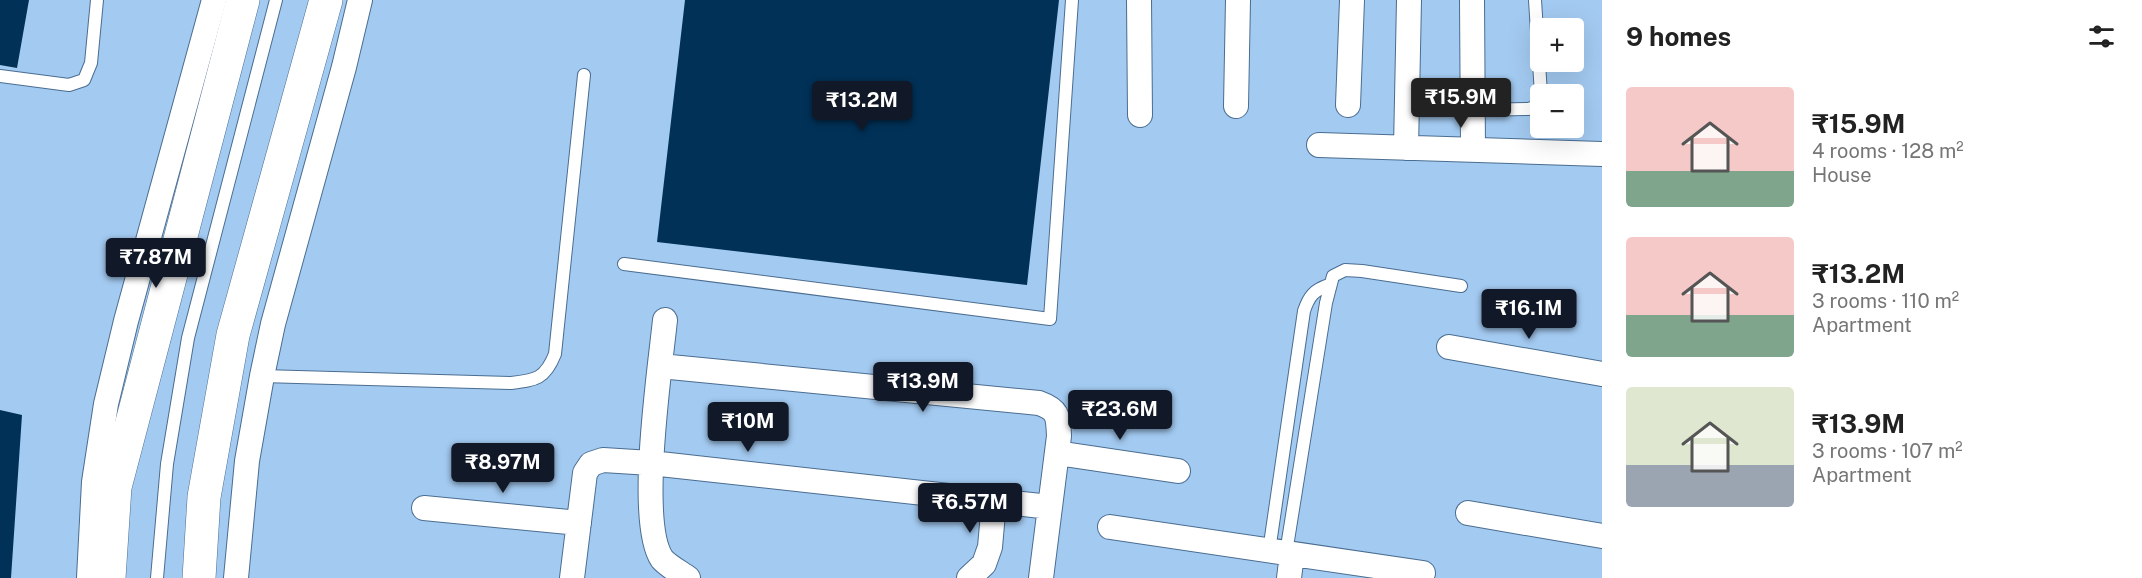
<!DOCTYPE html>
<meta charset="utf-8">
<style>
body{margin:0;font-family:"Public Sans",sans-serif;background:#f6f6f6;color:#222;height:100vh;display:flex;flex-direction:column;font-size:22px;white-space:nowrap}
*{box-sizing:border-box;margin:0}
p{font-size:20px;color:#767676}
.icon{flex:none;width:33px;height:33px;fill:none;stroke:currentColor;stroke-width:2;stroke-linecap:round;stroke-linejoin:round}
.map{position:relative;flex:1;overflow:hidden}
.drawer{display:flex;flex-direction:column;background:#fff;width:540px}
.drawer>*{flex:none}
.tools{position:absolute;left:1530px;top:18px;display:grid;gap:12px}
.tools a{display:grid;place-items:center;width:54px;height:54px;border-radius:6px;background:#fff;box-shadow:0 6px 24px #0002;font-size:30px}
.price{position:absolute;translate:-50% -51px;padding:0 14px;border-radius:6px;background:#111827;color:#fff;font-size:20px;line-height:39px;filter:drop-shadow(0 2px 3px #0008)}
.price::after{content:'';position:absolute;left:50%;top:36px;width:18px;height:14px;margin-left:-9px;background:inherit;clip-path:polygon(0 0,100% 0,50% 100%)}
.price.active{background:#222;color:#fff}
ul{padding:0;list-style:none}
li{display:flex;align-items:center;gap:18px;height:150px;padding:0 24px}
li span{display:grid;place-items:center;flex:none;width:168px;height:120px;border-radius:6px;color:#555}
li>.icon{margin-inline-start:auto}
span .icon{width:72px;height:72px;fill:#fffc;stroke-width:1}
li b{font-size:26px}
h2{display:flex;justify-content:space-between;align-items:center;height:72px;padding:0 24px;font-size:26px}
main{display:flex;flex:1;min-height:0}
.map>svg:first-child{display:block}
</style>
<main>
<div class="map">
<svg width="1602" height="578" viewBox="0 0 1602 578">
<rect width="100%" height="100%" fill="#a3caf1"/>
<path fill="#013157" d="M0,0H29L17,68L0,65Z
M685,0H1059L1027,285L657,242Z
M0,410L22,415L11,578H0Z"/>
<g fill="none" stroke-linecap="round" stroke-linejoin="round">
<defs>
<path id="lane" d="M1535,0L1541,94
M0,76L69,85L84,80L91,63L97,0
M1473,110L1528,109L1535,107L1540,95
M624,264L1050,319L1072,0
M262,376L511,383C536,380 545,379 555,354L584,75
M1269,551L1304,311C1309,296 1314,290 1329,285
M1286,553L1326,303L1333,276L1345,270L1362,271L1461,286
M157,578L167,464L188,338L276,0"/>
<path id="street" d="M1139,0L1140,115
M1472,0L1473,150
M1348,105L1352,0
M1236,106L1238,0
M1319,145L1602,154
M1406,148L1409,0
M665,320C660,369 637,522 662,559C668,566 681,573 688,578
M1449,347L1602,374
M660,366L1039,403C1059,410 1058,417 1059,436L1041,578
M1057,453L1178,471
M424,508L579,523
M1468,513L1602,536
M1110,527L1423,573
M89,578L94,482L106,404L126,321L214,0
M236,578L247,461L262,376L273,324L344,67L360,0
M572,578L585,473L591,464L603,460L651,463L1050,507
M969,578L984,564L990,547L994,502
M1289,578L1292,554"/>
<path id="secondary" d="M109,578L115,487L243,0
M199,578L204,497L233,335L326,0"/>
</defs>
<use href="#lane" stroke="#4a6d90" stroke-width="14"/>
<use href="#street" stroke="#4a6d90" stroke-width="26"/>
<use href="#secondary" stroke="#4a6d90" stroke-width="34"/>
<use href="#lane" stroke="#fff" stroke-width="12"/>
<use href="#street" stroke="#fff" stroke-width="24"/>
<use href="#secondary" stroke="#fff" stroke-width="33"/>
</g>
</svg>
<div class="tools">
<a>+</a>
<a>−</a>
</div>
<b class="price active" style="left:1461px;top:129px">₹15.9M</b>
<b class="price" style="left:862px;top:132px">₹13.2M</b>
<b class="price" style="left:156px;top:289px">₹7.87M</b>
<b class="price" style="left:1529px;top:340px">₹16.1M</b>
<b class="price" style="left:923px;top:413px">₹13.9M</b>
<b class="price" style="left:1120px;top:441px">₹23.6M</b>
<b class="price" style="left:748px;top:453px">₹10M</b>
<b class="price" style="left:503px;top:494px">₹8.97M</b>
<b class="price" style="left:970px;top:534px">₹6.57M</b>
</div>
<section class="drawer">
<h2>9 homes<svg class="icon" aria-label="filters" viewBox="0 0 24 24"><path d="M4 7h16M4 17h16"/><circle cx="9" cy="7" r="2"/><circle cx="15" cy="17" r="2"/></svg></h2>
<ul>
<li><span style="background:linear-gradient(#f6c9c9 70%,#7fa58c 0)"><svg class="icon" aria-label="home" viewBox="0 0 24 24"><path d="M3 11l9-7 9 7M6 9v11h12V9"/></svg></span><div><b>₹15.9M</b><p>4 rooms · 128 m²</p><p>House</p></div></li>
<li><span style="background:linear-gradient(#f6c9c9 65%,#7fa58c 0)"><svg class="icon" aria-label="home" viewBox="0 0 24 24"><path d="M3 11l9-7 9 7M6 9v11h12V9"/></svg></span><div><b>₹13.2M</b><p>3 rooms · 110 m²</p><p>Apartment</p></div></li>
<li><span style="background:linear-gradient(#dfe7d0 65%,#9aa5b1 0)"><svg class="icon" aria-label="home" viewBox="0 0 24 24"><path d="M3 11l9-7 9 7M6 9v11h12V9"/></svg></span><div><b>₹13.9M</b><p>3 rooms · 107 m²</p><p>Apartment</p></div></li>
</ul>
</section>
</main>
